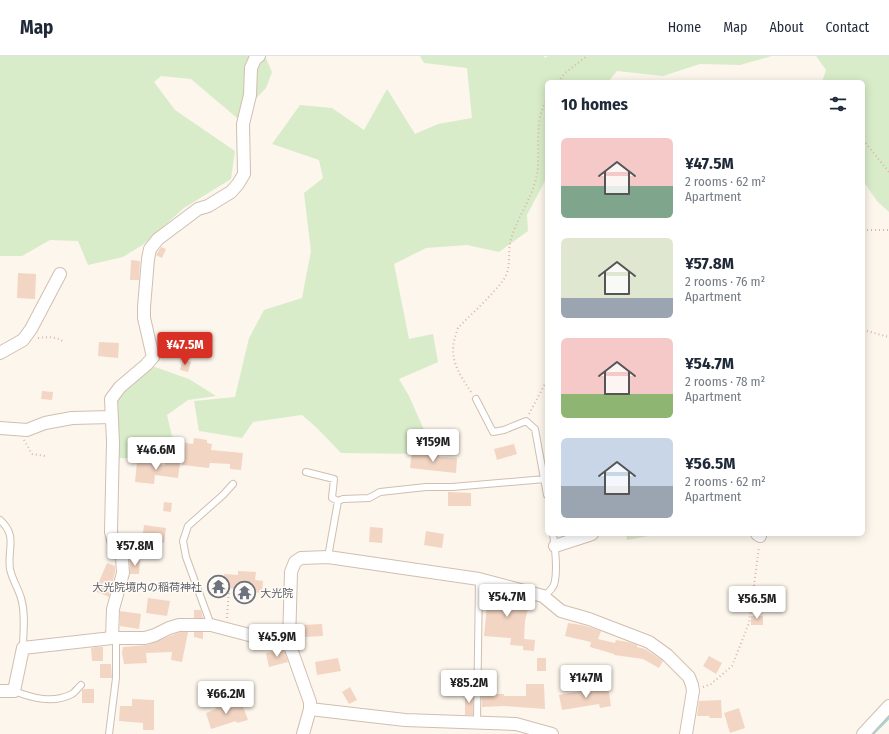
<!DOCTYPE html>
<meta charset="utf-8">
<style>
body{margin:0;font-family:"Fira Sans Condensed","Noto Sans JP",sans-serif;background:#f6f6f7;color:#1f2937;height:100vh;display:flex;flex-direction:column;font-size:15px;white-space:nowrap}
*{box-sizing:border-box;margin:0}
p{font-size:13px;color:#747a83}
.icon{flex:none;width:22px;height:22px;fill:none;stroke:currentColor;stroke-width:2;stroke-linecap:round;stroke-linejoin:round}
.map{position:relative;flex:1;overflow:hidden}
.panel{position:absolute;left:545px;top:24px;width:320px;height:456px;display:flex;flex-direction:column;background:#fff;border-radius:6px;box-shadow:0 2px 10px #0003}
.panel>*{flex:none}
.price{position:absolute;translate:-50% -34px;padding:0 9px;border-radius:4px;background:#fff;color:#222;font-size:13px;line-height:26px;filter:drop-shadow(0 1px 2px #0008)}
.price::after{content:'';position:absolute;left:50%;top:24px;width:12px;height:9px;margin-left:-6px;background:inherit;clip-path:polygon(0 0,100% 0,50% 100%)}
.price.current{background:#d93025;color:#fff}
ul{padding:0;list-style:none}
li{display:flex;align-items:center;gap:12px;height:100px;padding:0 16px}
li span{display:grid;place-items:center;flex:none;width:112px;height:80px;border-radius:6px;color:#555}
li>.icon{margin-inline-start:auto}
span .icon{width:48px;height:48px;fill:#fffc;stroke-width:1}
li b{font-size:17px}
h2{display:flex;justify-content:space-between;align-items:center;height:48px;padding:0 16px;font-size:17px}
header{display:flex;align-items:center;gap:24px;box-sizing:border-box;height:56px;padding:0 20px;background:#fff;border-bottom:1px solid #e0e1e3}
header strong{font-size:19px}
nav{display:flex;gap:22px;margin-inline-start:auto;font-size:14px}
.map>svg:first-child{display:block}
</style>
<header>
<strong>Map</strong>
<nav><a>Home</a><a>Map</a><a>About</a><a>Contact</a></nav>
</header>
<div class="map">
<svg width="889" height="678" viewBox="0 0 889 678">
<rect width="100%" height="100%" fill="#fdf6ec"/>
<path fill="#d8ecc9" d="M0,0H265L272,16L266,32L237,62L191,23L161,20L154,26L175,54L235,95L231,123L184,152L144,188L123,201L88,209L78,185L50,184L22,200H0Z
M420,0H544L545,2L548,0H772L740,9L700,8L663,20L617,15L608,26H547V121L527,159L528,175L499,196L467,189L426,192L394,208L409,283L433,278L438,306L399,323L409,340L424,374L451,385L422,398L341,397L317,372L302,359L253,366L242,382L199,375L194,345L235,341L249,282L264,254L302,242L311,195L304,137L323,122L319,104L272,88L300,49L332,52L364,74L387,33L415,78L438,68L472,62L467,12L424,7Z
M816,0H889V156L877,145L863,125V26H822L826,14Z
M152,310L189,323L216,340L188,344L167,359L172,380L182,384L179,403L116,402L114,344Z
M626,478H659L627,484Z"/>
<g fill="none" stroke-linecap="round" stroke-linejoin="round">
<path stroke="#a5d3da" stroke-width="3.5" d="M872,678L889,661"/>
</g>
<path fill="#f3d5c3" d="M161,191L166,193L162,202L156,199Z
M131,204L140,205L139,224H130Z
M18,217L36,218L35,243L17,242Z
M99,286L119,287L118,302L98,300Z
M183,303L191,306L188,316L180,314Z
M42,335L53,336L52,344L41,343Z
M194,382L207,384V387L212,388L211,394L243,397L241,414L230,413V408L210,407L209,412L182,409L185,387L193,388Z
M514,388L517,398L497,404L494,393Z
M412,396L439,399V401L457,402L456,417L410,412Z
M165,404L180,407L178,422L155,419L154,428L135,426L137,406L165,409Z
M448,436L471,437V450H448Z
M164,446L172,447L171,456L163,455Z
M144,469L166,472L164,487L142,484Z
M370,471L383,472L382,487L369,486Z
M426,475L444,478L442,492L424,489Z
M130,503L140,504L139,518H130Z
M107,507L115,510V516L109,541L95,535Z
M238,515L256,516L255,524L263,525L262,537L253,536V531H236V533L224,532V518L238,519Z
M484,532L530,544L525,565L524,583L535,584L534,595L523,594V590L510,589L511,582L484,580L487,550L483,549Z
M148,542L170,545L167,560L146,557Z
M194,554H201L203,562H194Z
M120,555L141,558L139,573L120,570Z
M751,560H763V569H751Z
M568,567L582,569L601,575L598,583L615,587L616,584L628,586L637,589V591L645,593L663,605L659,612L643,603L614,599V598L590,591L591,586L565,580Z
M322,568L323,580L303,581L302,569Z
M180,576H188L182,606L171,604L172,596L146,597L147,607L124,608L122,597L123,591L147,589Z
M194,576H203V583L194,581Z
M96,591H103V605H92L91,592Z
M281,594H284L288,606L269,611L266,597Z
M709,600L722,607L716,618L703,610Z
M338,602L341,615L317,619L315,606Z
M537,602H546V615H537Z
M100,608H111L112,622H100Z
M526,628H544L545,653L504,650L482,651V638H504V640H526Z
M608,630L611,650L600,652L599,648L562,654L559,639Z
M350,631L357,644L349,648L342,636Z
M83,633H94V647H82V634Z
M465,636H473V659H465Z
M132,643L154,644V674H143V667L119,665L120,650H132Z
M721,644L722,662H710L709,660H697L699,645Z
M228,647L230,652L242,648L248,664L237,667L236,665L211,673L206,657L216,653L215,651Z
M739,652L745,672L730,677L724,657Z"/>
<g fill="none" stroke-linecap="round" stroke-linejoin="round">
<defs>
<path id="lane" d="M476,343L493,376L504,374L526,365L535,373L547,439
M306,416L334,423L332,442L338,445
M0,464C18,480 7,493 10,513C12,523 18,532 21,542C26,558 23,576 23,592
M328,501L338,445L343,443L369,442L380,436L426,431H452L545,423
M543,540C548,537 554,532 555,525C557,513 555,491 553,478
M211,569L186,501L183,485L188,470L223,439L233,428
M14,635C32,642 53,648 72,638C75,636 78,632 81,629
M477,665L479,523
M109,678L116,622V582"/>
<path id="street" d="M0,297L23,284L31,273L60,218
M0,372L27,374L45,367L72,362L111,361
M757,478L760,480
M555,490L592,478
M112,582L113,553L123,517L122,501L115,491L111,476L113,386L111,343L120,331L146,309L153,301L144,262V251L148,203L150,193L158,183L198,153L208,150L231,136L238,128L244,118L243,68L250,39L251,12L255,3L259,0
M289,587L291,516L295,506L301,502L328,501L479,523L543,540L561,555L589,563L649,586L667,599L689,621L692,629L693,635L686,678
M0,635H14L23,592L112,582H145L155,579L169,572L179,569H211L272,585L289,587L310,646V653L303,678
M310,653L405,664L516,668L552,678
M863,678L889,650"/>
</defs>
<use href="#lane" stroke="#d1beb0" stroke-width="8"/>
<use href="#street" stroke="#d1beb0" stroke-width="14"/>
<path stroke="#d9b8a5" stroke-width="2" stroke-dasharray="1 3" stroke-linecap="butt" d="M558,26L565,17L587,0
M863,84L889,116
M863,174H889
M863,274L889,281
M38,282C48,281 55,280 64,286
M471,336C456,313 447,300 458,272C473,256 491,241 504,223C512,211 507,196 511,183C518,160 533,141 537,118C541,92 533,67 547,43
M529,358L547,324
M24,384L32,398L45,400
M771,479L784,478
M227,562L229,532
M703,631L711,628L732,610L749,567L759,491"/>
<use href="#lane" stroke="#fff" stroke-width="6"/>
<use href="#street" stroke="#fff" stroke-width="12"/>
</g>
<defs>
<symbol id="temple-ring" viewBox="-11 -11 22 22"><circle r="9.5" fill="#fffaf3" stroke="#6b7280" stroke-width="1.5"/><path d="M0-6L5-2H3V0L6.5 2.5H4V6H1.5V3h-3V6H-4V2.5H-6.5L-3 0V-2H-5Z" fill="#6b7280"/></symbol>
</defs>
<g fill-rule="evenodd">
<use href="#temple-ring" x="206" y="518" width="25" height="25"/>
<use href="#temple-ring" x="232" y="524" width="25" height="25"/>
</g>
<g text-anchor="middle" stroke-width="3" stroke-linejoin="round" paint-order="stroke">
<g font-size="11" fill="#5b616d" stroke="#fffaf3" text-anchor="end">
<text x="202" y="535">大光院境内の稲荷神社</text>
<text x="260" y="541" text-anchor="start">大光院</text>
</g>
</g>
</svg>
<b class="price current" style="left:185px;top:310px">¥47.5M</b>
<b class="price" style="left:433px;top:407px">¥159M</b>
<b class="price" style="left:156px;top:415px">¥46.6M</b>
<b class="price" style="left:135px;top:511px">¥57.8M</b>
<b class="price" style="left:507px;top:562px">¥54.7M</b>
<b class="price" style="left:757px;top:564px">¥56.5M</b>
<b class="price" style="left:277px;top:602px">¥45.9M</b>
<b class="price" style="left:586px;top:643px">¥147M</b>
<b class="price" style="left:469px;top:648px">¥85.2M</b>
<b class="price" style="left:226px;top:659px">¥66.2M</b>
<section class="panel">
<h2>10 homes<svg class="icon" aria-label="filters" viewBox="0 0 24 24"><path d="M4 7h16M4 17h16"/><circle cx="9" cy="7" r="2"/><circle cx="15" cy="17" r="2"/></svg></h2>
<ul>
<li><span style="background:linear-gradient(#f6c9c9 60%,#7fa58c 0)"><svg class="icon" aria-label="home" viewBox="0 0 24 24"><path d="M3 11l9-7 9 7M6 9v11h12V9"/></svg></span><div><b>¥47.5M</b><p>2 rooms · 62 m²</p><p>Apartment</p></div></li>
<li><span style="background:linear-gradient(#dfe7d0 75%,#9aa5b1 0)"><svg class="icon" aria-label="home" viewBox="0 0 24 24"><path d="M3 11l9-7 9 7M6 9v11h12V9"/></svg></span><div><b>¥57.8M</b><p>2 rooms · 76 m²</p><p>Apartment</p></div></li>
<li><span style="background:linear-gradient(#f6c9c9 70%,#8fb573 0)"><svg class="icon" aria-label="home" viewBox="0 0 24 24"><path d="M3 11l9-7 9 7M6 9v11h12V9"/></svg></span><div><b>¥54.7M</b><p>2 rooms · 78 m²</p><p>Apartment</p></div></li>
<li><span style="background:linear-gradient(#c9d6e8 60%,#9aa5b1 0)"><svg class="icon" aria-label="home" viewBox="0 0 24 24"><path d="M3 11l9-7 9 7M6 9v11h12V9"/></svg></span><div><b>¥56.5M</b><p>2 rooms · 62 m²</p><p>Apartment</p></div></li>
</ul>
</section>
</div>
